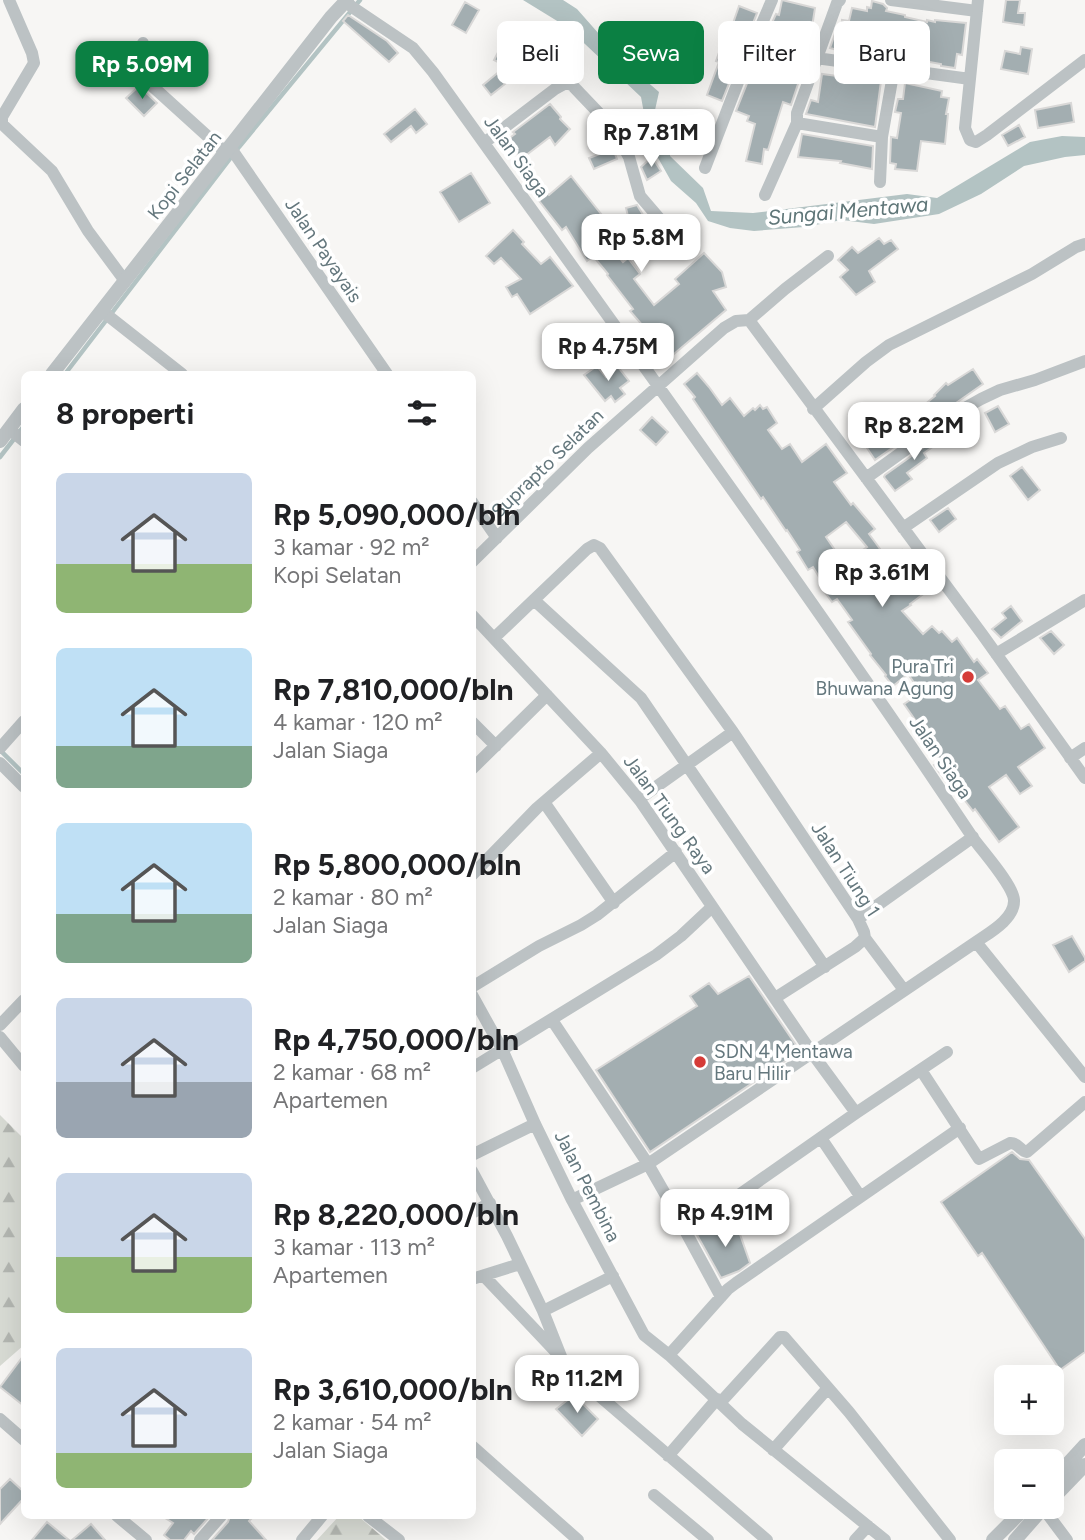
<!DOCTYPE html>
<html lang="id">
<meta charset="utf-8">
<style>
body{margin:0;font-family:Figtree,sans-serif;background:#f6f6f6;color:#202124;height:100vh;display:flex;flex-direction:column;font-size:26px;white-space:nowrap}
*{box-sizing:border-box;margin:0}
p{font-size:23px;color:#757577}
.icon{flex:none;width:38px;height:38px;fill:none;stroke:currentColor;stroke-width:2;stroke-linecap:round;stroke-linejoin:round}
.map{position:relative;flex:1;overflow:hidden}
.side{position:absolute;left:21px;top:371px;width:455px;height:1148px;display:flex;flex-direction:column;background:#fff;border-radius:10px;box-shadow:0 7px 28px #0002}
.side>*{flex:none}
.top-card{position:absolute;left:497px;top:21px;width:483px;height:63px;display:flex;gap:14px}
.fabs{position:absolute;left:994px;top:1365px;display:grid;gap:14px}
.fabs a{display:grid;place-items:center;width:70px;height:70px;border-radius:10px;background:#fff;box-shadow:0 7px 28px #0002;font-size:35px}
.price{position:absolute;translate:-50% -60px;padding:0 16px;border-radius:14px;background:#fff;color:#222;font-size:23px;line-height:46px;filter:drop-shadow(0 2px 4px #0008)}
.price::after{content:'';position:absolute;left:50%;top:42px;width:21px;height:16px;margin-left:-10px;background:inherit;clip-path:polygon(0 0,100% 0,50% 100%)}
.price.current{background:#0b8043;color:#fff}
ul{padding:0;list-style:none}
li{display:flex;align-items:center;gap:21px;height:175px;padding:0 35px}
li span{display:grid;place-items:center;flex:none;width:196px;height:140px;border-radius:10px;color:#555}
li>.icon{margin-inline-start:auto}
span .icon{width:84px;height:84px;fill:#fffc;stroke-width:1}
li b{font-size:30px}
h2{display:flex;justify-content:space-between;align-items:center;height:84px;padding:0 35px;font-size:30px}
.tag{padding:0 24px;border-radius:10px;background:#fff;box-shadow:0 7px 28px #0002;font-size:24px;line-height:63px}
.tag.current{background:#0b8043;color:#fff}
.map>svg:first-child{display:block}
</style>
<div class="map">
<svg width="1085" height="1540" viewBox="0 0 1085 1540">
<defs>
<pattern id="forest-firs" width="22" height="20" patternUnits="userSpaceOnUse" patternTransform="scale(1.75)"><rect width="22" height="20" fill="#d8dbd4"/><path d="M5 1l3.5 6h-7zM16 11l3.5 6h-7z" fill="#b3b6b1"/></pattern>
</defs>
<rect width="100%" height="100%" fill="#f7f6f4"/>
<path fill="url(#forest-firs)" d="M0,1115L24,1139V1345L0,1366Z
M339,1516H358L386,1540H317Z"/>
<path fill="#b3c3c3" d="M523,0H563L577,9L622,60L659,92L655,110L669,126L670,156L703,188L711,211L753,213L907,194L937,198L1030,142L1062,136L1085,137V155L1065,157L1024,166L981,194L939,214L874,224L842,220L804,227L754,231L730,228L708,221L696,203L671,181L657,156L646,124L641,97L567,27Z"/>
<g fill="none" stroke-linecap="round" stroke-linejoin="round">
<path stroke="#b3c3c3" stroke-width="4.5" d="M65,374L239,147L360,0
M0,457L24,426
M0,750L24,774"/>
</g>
<path fill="#a3aeb1" stroke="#d9d8d7" stroke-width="2" fill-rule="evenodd" d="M782,0L815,8L812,27L815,28L811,43L801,40L809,53L802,57L793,55L784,40L767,34L776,14L779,15Z
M1006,0H1020L1018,13H1025L1024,25L1003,22Z
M872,1L883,4L887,8L886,11L905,15V17L927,22V20L935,22V20L966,23L962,55L957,54L955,68L941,66V64L913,59L890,56V58L870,53L869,56L848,53L830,48L837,28L841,29L842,20L849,21L852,8L867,11V7L871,8Z
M465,2L479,10L466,33L452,25Z
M739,6L757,13L722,101L707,95L719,62L716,61L728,27L731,29Z
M348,15L387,41L398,53L389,62L343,21Z
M507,35L522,44L503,82L505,84L491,95L483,85L506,66L494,60Z
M1021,47L1032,49L1028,74L1001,69L1005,51L1020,54Z
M754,66L779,71L800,78L791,105L783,102L768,150L764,149L762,164L746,161L755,124L747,121L749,116L736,111Z
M845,71L867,74L866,79L881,81L875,127L806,114L811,100L818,102L822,74L844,77Z
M905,83L942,91L941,97L949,98L946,114H948L945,144L921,141L917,171L895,169L896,164L890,163L891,137L897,138L901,113L895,112L898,99H903Z
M139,86L157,103L144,116L126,98Z
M1071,103L1074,122L1038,128L1035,110Z
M550,104L561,117L560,119L570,129L555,145L550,137L521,159L507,140L515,134L513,132Z
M415,109L427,124L416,133L411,126L391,142L384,134Z
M1019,125L1025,137L1008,146L1002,135Z
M802,134L873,146L872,169L840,163L841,161L798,157Z
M613,149L617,159L594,169L589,158Z
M652,157L661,171L647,180L641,167Z
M471,173L490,203L459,222L440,192Z
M571,176L601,214L598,217L615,240L609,245L623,262L628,258L640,274L634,279L654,305L679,284L675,279L704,253L722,272L726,287L713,291L726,310L668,359L654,339L650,343L639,331L644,327L630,311L633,309L607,275L608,274L593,256L587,261L566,227L562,230L536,197L544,190L549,195Z
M637,205L645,218H647L653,224V228L632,233L626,208Z
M513,230L524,242L522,244L541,264L550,257L573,286L530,314L517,294L512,297L506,287L521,279L501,258L494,264L486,256Z
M879,238L884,244L891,240L898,249L869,271L875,282L856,295L840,277L848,270L838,260L852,247L858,253Z
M597,366L606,377L618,367L629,381L620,388L625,394L615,402L611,396L605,401L584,375Z
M973,369L983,384L875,460L865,445L867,443L866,441L889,419L897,428L910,415L911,416L935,396L934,395L946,383L948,385Z
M697,373L709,387L722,405L730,398L744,416L753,408L755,410L760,405L763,409L767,407L777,423L768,430L782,449L790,444L802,462L826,444L847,473L834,482L851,505L853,503L875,529L869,534L875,542L888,560L902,550L930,589L910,604L911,605L902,611L923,634L932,626L939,633L942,631L952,642L957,638L974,662L977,659L988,673L978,680L1000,709L1005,706L1021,729L1029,724L1045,748L1018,767L1032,786L1020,794L1006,775L989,787L1019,827L999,842L975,809L973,811L959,793L956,795L934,765L939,762L927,744L929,743L919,728L920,727L904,704L921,693L908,674L893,686L885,676L886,675L870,655L871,654L848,622L852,620L837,599L832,602L821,587L824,585L813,567L808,570L797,552L800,550L787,530L786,531L763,497L761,499L693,399L695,397L684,384ZM846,522L867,547L844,563L826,537Z
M998,406L1009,424L995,432L985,413Z
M652,417L668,432L656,445L640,430Z
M959,422L961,427L924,453L927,458L907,473L912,479L895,491L884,477L885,475Z
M1022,467L1040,490L1028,500L1010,476Z
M948,508L956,519L939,532L930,520Z
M1011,606L1022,621L1001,638L992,629L1006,618L1002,613Z
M1051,631L1064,645L1054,654L1040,638Z
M1072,936L1085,958V961L1069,972L1053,945Z
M749,976L800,1051L650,1152L596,1070L697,1006L690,996L709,983L718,994Z
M1012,1152L1020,1159L1029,1160L1085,1239V1352L1060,1370L982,1253L978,1256L941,1202Z
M735,1220L750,1263L739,1271L721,1278L697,1235Z
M24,1355V1406L0,1387Z
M574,1395L598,1419L582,1436L556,1409Z
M10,1479L24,1492V1498L0,1524V1489Z
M162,1516H210L194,1534L191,1531L184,1540H170L164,1535L173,1523Z
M230,1516H254L249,1521L266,1540H212L228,1522Z
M47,1522L69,1540H32Z
M91,1524L105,1540H72Z"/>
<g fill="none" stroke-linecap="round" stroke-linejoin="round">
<path stroke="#bcc2c4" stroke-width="12" d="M9,0L32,53L34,63L2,117V124L52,171L88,231L125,281
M891,0L977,11
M978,0L965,128L970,140L976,142L987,135L1085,60
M346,1L352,7L413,48L433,72C599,304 767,535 928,771C943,793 958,816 973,838C983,852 1013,885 1014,900C1015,919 989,933 976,942L648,1164L572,1200
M143,43L139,71L140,75L226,153
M748,56L812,68
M816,58L970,79
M797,123L882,137
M484,143L555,89L566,83L572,85L613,128L629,157L640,196L676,238
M230,147L387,374
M705,168L748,56L772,0
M880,182L882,137L894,69
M765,195L797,123V113L837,3L840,0
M102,311L182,374
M749,320L982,634L1085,778
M749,320L785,289L828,256
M813,409L866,362L889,345L1032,274L1076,247L1085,244
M9,429L24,441
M866,478L958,412L981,399L1000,390L1035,380L1085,361
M472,502L497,538
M903,528L998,463L1032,447L1061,438
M472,562L588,448L724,328L736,321L749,320
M534,600L641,698L825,967
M472,615L601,753L641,802L812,1053L856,1113
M494,638L587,549L594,545L600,548L733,732L858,919L864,932L865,938L855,947L775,998
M996,654L1085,600
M472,722L496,746
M0,748L24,721
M1070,758L1085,748
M0,763L24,787
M472,769L547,695
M639,799L733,732
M544,802L614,903
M472,875L537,808L601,753
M858,919L973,837
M865,938L904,990
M976,942L1085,1077
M472,987L539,946L581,925L597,915L676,852
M472,995L502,1049L535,1124L572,1200L644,1335L669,1355L742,1424L885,1540
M552,1020L648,1164L668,1199L721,1297
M0,1025L24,1000
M0,1037L24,1066
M472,1068L656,955L681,936L712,907
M921,1070L979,1159L1010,1143C1018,1142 1020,1151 1027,1152L1085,1102
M821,1138L860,1196
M472,1155L535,1124
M472,1171L507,1236L543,1311L564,1364L568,1369L767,1540
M472,1213L490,1203
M686,1232L856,1113L947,1052
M484,1276L556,1352
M472,1279L520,1264
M543,1311L613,1276
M669,1355L728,1289L736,1283L960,1128
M720,1403L780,1337H784L849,1412L950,1540
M0,1419L24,1440
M472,1446L578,1540
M773,1450L828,1388
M668,1456L717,1399
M654,1495L708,1540
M1043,1508L1067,1540
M117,1516L146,1540
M368,1516L399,1540
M200,1540L221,1516
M302,1540L322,1516
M855,1540L868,1526"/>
<path stroke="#bcc2c4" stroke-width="14" d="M52,374L331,17L347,0
M0,441L24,409
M1052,1481L1085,1445
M1052,1499L1085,1465
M993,1540L1026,1507
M1015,1540L1044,1507"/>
</g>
<g fill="#d53b37" stroke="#fff" stroke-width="2.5">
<circle cx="968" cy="677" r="7"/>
<circle cx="700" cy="1062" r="7"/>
</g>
<g text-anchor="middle" stroke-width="7" stroke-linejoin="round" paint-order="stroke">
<g font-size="19" fill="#64777d" stroke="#fff">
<text transform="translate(517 156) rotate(54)" y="7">Jalan Siaga</text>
<text transform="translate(184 175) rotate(-52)" y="7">Kopi Selatan</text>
<text transform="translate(324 250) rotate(56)" y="7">Jalan Payayais</text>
<text transform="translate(547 463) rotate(-44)" y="7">Suprapto Selatan</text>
<text transform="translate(941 757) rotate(56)" y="7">Jalan Siaga</text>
<text transform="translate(670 814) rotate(54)" y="7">Jalan Tiung Raya</text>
<text transform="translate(846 869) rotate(57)" y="7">Jalan Tiung 1</text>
<text transform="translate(588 1186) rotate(63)" y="7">Jalan Pembina</text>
</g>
<g font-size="19" fill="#64777d" stroke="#fff" text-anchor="end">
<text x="954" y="673">Pura Tri<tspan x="954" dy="22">Bhuwana Agung</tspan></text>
<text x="714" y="1058" text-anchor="start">SDN 4 Mentawa<tspan x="714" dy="22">Baru Hilir</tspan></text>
</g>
<g font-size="21" font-style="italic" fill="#5f7678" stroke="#fff">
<text transform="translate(848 211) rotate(-5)" y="7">Sungai Mentawa</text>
</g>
</g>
</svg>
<div class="fabs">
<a>+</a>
<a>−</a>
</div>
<b class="price current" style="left:142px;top:101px">Rp 5.09M</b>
<b class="price" style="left:651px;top:169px">Rp 7.81M</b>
<b class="price" style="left:641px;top:274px">Rp 5.8M</b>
<b class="price" style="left:608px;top:383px">Rp 4.75M</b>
<b class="price" style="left:914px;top:462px">Rp 8.22M</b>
<b class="price" style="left:882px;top:609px">Rp 3.61M</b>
<b class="price" style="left:725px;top:1249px">Rp 4.91M</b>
<b class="price" style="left:577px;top:1415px">Rp 11.2M</b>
<div class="top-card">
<a class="tag">Beli</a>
<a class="tag current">Sewa</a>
<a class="tag">Filter</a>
<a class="tag">Baru</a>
</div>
<section class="side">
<h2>8 properti<svg class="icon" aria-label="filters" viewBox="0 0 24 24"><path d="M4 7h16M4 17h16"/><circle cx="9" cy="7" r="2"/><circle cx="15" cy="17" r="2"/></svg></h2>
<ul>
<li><span style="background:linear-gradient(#c9d6e8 65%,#8fb573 0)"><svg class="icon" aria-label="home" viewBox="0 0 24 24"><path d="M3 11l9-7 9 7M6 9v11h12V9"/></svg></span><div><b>Rp 5,090,000/bln</b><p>3 kamar · 92 m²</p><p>Kopi Selatan</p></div></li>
<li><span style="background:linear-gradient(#bfe0f5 70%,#7fa58c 0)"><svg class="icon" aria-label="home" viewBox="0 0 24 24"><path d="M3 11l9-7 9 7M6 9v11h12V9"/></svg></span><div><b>Rp 7,810,000/bln</b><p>4 kamar · 120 m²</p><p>Jalan Siaga</p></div></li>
<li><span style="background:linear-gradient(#bfe0f5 65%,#7fa58c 0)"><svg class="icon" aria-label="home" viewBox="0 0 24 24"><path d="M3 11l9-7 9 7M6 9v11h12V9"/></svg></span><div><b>Rp 5,800,000/bln</b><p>2 kamar · 80 m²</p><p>Jalan Siaga</p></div></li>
<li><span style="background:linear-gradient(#c9d6e8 60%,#9aa5b1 0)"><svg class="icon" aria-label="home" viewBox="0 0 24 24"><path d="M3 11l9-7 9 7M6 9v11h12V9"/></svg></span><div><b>Rp 4,750,000/bln</b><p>2 kamar · 68 m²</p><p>Apartemen</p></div></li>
<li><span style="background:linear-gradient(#c9d6e8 60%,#8fb573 0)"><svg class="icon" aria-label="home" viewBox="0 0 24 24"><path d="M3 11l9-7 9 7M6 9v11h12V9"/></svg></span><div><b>Rp 8,220,000/bln</b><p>3 kamar · 113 m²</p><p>Apartemen</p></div></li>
<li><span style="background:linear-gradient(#c9d6e8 75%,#8fb573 0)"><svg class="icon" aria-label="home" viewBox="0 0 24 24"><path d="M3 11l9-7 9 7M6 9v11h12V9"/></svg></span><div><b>Rp 3,610,000/bln</b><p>2 kamar · 54 m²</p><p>Jalan Siaga</p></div></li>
</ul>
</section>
</div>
